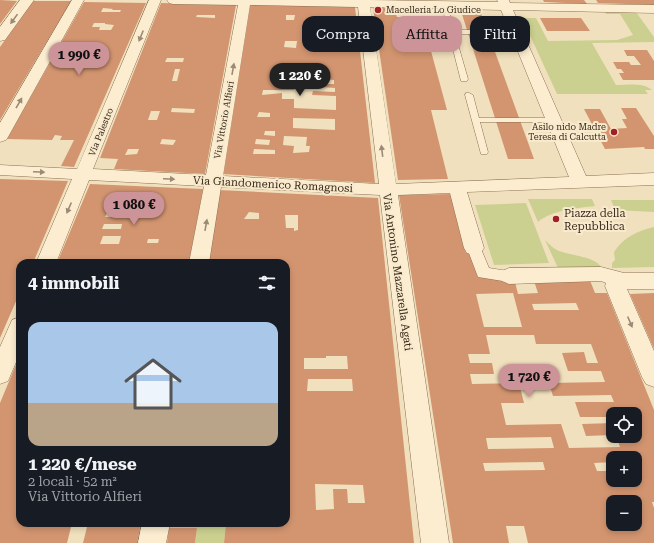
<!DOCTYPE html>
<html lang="it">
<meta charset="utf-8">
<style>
body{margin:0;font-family:"Roboto Serif",serif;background:#20242c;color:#f1f3f6;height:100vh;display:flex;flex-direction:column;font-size:15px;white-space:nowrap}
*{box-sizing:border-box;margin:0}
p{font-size:13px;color:#9ea1a6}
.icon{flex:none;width:22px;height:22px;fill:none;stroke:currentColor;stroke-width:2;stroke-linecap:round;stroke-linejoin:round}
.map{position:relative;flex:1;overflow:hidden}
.side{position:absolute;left:16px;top:259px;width:274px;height:268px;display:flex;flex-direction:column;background:#171b24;border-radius:12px;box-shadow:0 2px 6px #0003}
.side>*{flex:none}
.top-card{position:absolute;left:302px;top:16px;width:292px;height:36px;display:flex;gap:8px}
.controls{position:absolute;left:606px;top:407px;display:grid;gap:8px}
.controls a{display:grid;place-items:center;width:36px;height:36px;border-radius:8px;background:#171b24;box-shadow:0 2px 6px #0003;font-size:20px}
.price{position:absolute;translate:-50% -34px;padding:0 9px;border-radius:14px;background:#cc9498;color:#111;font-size:13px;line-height:26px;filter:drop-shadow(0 1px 2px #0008)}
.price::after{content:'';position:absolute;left:50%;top:24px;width:12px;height:9px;margin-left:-6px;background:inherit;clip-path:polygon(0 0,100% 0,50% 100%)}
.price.active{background:#222;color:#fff}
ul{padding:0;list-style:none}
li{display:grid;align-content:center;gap:8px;height:212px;padding:0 12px}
li span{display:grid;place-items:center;height:124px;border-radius:12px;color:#555}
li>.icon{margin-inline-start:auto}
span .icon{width:72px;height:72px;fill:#fffc;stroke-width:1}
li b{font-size:17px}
h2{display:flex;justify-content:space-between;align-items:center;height:48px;padding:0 12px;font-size:17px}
.chip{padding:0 14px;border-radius:12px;background:#171b24;box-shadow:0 2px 6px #0003;font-size:14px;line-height:36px}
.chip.active{background:#cc9498;color:#111}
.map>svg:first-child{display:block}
</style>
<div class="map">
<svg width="654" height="543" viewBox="0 0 654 543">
<rect width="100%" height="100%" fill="#f1e0bd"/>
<path fill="#cbd090" d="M605,11L636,12L654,37V42L592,43L616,85C627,85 643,82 652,90H645L648,94H557L522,18H536L548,41L617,40L633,35L620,14H606Z
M528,199H592L595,206C577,208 552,210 538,222Z
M611,200H654V212L615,210Z
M526,203L549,263L494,265L475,205Z
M654,227V267L612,268V263L615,260L614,252C624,237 637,231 654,227Z
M545,240C549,244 553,248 557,250C569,256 598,256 602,269L558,268Z
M170,523H226L224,543H195L197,528H169Z"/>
<path fill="#d39570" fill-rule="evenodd" d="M0,0L17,1L0,24Z
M543,0H584L587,4L544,2Z
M596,0H654V5L598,3Z
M33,1H71L0,120V47Z
M84,2L146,3L74,167L61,166L74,140H60L62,136L55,135L52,140L7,139ZM103,8L113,9L112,10H121L120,12H101ZM94,23H105V24L114,25L111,30H99L100,27H92ZM87,42H96L92,50H83Z
M161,3L236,5L205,174L114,169L118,159L100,158ZM197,15H215V18L196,17ZM167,58H184L183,62H165ZM175,69H180L177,81H172ZM172,108L195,109L194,113L171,112ZM151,111H160L157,120H148ZM162,139L176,140L173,145L160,144ZM128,149H139L137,154L125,155Z
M249,5L355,7L375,183L222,174ZM286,15H295L294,20H286ZM285,41H297L296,48L284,47ZM318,42H333V46H317ZM292,75L323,76V79L334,80V84H322V87L335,88V92L313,91L312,95L336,96V110L294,108V99H282V93L262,95L263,90H294L295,82H292ZM259,112L270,113V117H257ZM293,118L335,119V130L293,128ZM265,131H275V136L264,135ZM284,136L307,137L306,146H310L309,152L293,153L294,146L283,145ZM256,139L270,140L269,145L255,144ZM254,149L275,150V154H253Z
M373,8H425V12H409L403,13V14H396L397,17H426L427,23H429L431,29H423L426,51H431L447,110H431L448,179L398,180Z
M460,8H479L534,159H508Z
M540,18H581L590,31H547Z
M624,50H647L654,61V80H623L619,73H624L621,69H617L613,62H629L631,65H641L634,56H627Z
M621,108H636L654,136V149H645L644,147L605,149L584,109H600L611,129L627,128L622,119H627Z
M0,179L68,181L33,263H20V292L0,338Z
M90,184L203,189L189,263H57ZM107,213H130L129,217H105ZM104,224H122L121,229H102ZM103,236H121L119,244H100ZM148,239H159L158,243H147Z
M219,190L378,198L414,543H224L226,523H286V431H288L289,420H286V367H290V354L286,355V325H290V315H286V263H208ZM249,212L259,213V219H244ZM285,215H298V230L294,231V228H286ZM326,356H347L348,369H304V358H326ZM308,379H352L353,391H307ZM315,484L363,485L365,503H348L347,489H333L334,509L316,510Z
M451,194L466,253H474L480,276L514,278L518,294L538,293L533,278H589L595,293H607L654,410V502H652L654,508V543H528L524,526H506L509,543H453L399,195ZM513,293L522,327H484L476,294ZM576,303L579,310H534L532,304ZM486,335H534L536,344H591L598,363H587L584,352L562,353L568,371H601L605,382L549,383L553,396L611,395L614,402H575L580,417H613V414H635V436H616L620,447L569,448L561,424L506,425L501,403H524L519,383L472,384L470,374H494L492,363H470L468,354H490ZM551,437L554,448L488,449L486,438ZM613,458H635V480H613V471H597L594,463L613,462ZM543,462L545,470L485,471L483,463ZM613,502H635V524H613Z
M654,293V349L630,294Z
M20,355V523H72L67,543H0V403Z
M613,423V435L586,436L582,424Z
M88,523H141L137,543H83Z
M169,528H197L195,543H167Z"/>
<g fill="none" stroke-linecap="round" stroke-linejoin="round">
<defs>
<path id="service" d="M447,12L450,14L454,30H517L520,32L517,34H455L468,79L467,81H461L444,14Z
M466,93H469L473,95L479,118H554L558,120L554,122H480L488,152L487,154H481L465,95Z"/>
<path id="pedestrian" d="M474,243L479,244L489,268L514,272L517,276L514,280L509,282L478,277L467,248L469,244Z"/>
<path id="minor" d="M72,0H84L8,137L6,140L0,142V123Z
M149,0H161L93,169L206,175L238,5L173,4L169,3L167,0H369L498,2L497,0H509L510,3L654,5V13L513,10L586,176L654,173V185L467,192L484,248L481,253L474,255L467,253L464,248L450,193L398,195L449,543H421L380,195L221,187L209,263H189L204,186L89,180L56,263H36L72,179L0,175V165L77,169ZM250,5L358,7L379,184L223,176ZM370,7L501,10L569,177L396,184Z
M601,267L624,273H654V289H627L654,351V387L646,384L642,377L605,286L606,283L601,281L509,284L502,281L499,276L502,271L509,268Z
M20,317V353L8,381L0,384V347L12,320Z
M142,523H170L166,543H138Z"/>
<path id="tertiary" d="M20,0H34L5,40L0,41V27Z"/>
</defs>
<use href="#service" stroke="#8b7055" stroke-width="1"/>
<use href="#pedestrian" stroke="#8b7055" stroke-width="1"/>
<use href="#minor" stroke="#8b7055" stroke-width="1"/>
<use href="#tertiary" stroke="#8b7055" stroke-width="1"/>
<use href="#service" fill="#fcedd1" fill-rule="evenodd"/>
<use href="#pedestrian" fill="#fcedd1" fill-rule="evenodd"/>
<use href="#minor" fill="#fcedd1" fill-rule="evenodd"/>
<use href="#tertiary" fill="#fcedd1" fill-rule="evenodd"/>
</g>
<defs><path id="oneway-solid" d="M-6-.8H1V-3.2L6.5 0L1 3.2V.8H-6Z"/></defs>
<g fill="#9a8a76">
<use href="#oneway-solid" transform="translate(14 19) rotate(126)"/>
<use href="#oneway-solid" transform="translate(141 36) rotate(112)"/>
<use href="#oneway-solid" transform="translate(233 69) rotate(-80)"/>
<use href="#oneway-solid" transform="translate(19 103) rotate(-60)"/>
<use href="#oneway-solid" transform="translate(382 151) rotate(-97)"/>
<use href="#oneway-solid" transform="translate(39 172) rotate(3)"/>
<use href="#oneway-solid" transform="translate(169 179) rotate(3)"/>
<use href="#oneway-solid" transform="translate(69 208) rotate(113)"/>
<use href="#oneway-solid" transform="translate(206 225) rotate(-80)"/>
<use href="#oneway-solid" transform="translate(630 322) rotate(67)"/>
</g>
<g fill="#9f2025" stroke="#f8eacd" stroke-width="1.5">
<circle cx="378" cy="10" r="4"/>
<circle cx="614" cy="132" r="4"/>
<circle cx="556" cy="219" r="4"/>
</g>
<g text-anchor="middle" stroke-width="4" stroke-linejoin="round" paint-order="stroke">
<g font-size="9" fill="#39281b" stroke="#f8eacd" text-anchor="start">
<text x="386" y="13">Macelleria Lo Giudice</text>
<text x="606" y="130" text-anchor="end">Asilo nido Madre<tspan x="606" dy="10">Teresa di Calcutta</tspan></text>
</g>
<g font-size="9" fill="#39281b" stroke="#f8eacd">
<text transform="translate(224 120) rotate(-80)" y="3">Via Vittorio Alfieri</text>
<text transform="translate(101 132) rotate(-68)" y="3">Via Palestro</text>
</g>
<g font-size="11" fill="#39281b" stroke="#f8eacd">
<text transform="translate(273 184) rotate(3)" y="4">Via Giandomenico Romagnosi</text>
<text transform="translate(398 272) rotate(82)" y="4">Via Antonino Mazzarella Agati</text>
</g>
<g font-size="11" fill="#39281b" stroke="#f8eacd" text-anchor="start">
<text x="564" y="217">Piazza della<tspan x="564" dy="13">Repubblica</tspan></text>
</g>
</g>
</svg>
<div class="controls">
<a><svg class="icon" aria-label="locate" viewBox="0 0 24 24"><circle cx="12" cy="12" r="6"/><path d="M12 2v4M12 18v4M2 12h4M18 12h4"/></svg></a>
<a>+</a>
<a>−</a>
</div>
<b class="price" style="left:79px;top:76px">1 990 €</b>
<b class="price active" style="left:300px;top:97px">1 220 €</b>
<b class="price" style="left:134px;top:226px">1 080 €</b>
<b class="price" style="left:529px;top:398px">1 720 €</b>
<div class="top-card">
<a class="chip">Compra</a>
<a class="chip active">Affitta</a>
<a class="chip">Filtri</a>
</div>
<section class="side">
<h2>4 immobili<svg class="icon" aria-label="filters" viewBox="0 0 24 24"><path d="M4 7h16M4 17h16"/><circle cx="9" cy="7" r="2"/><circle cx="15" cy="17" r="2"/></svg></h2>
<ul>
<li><span style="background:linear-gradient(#a9c7e8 65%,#b9a48a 0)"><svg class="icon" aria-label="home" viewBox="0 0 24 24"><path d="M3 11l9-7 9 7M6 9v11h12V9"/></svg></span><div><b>1 220 €/mese</b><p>2 locali · 52 m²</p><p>Via Vittorio Alfieri</p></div></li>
</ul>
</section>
</div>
